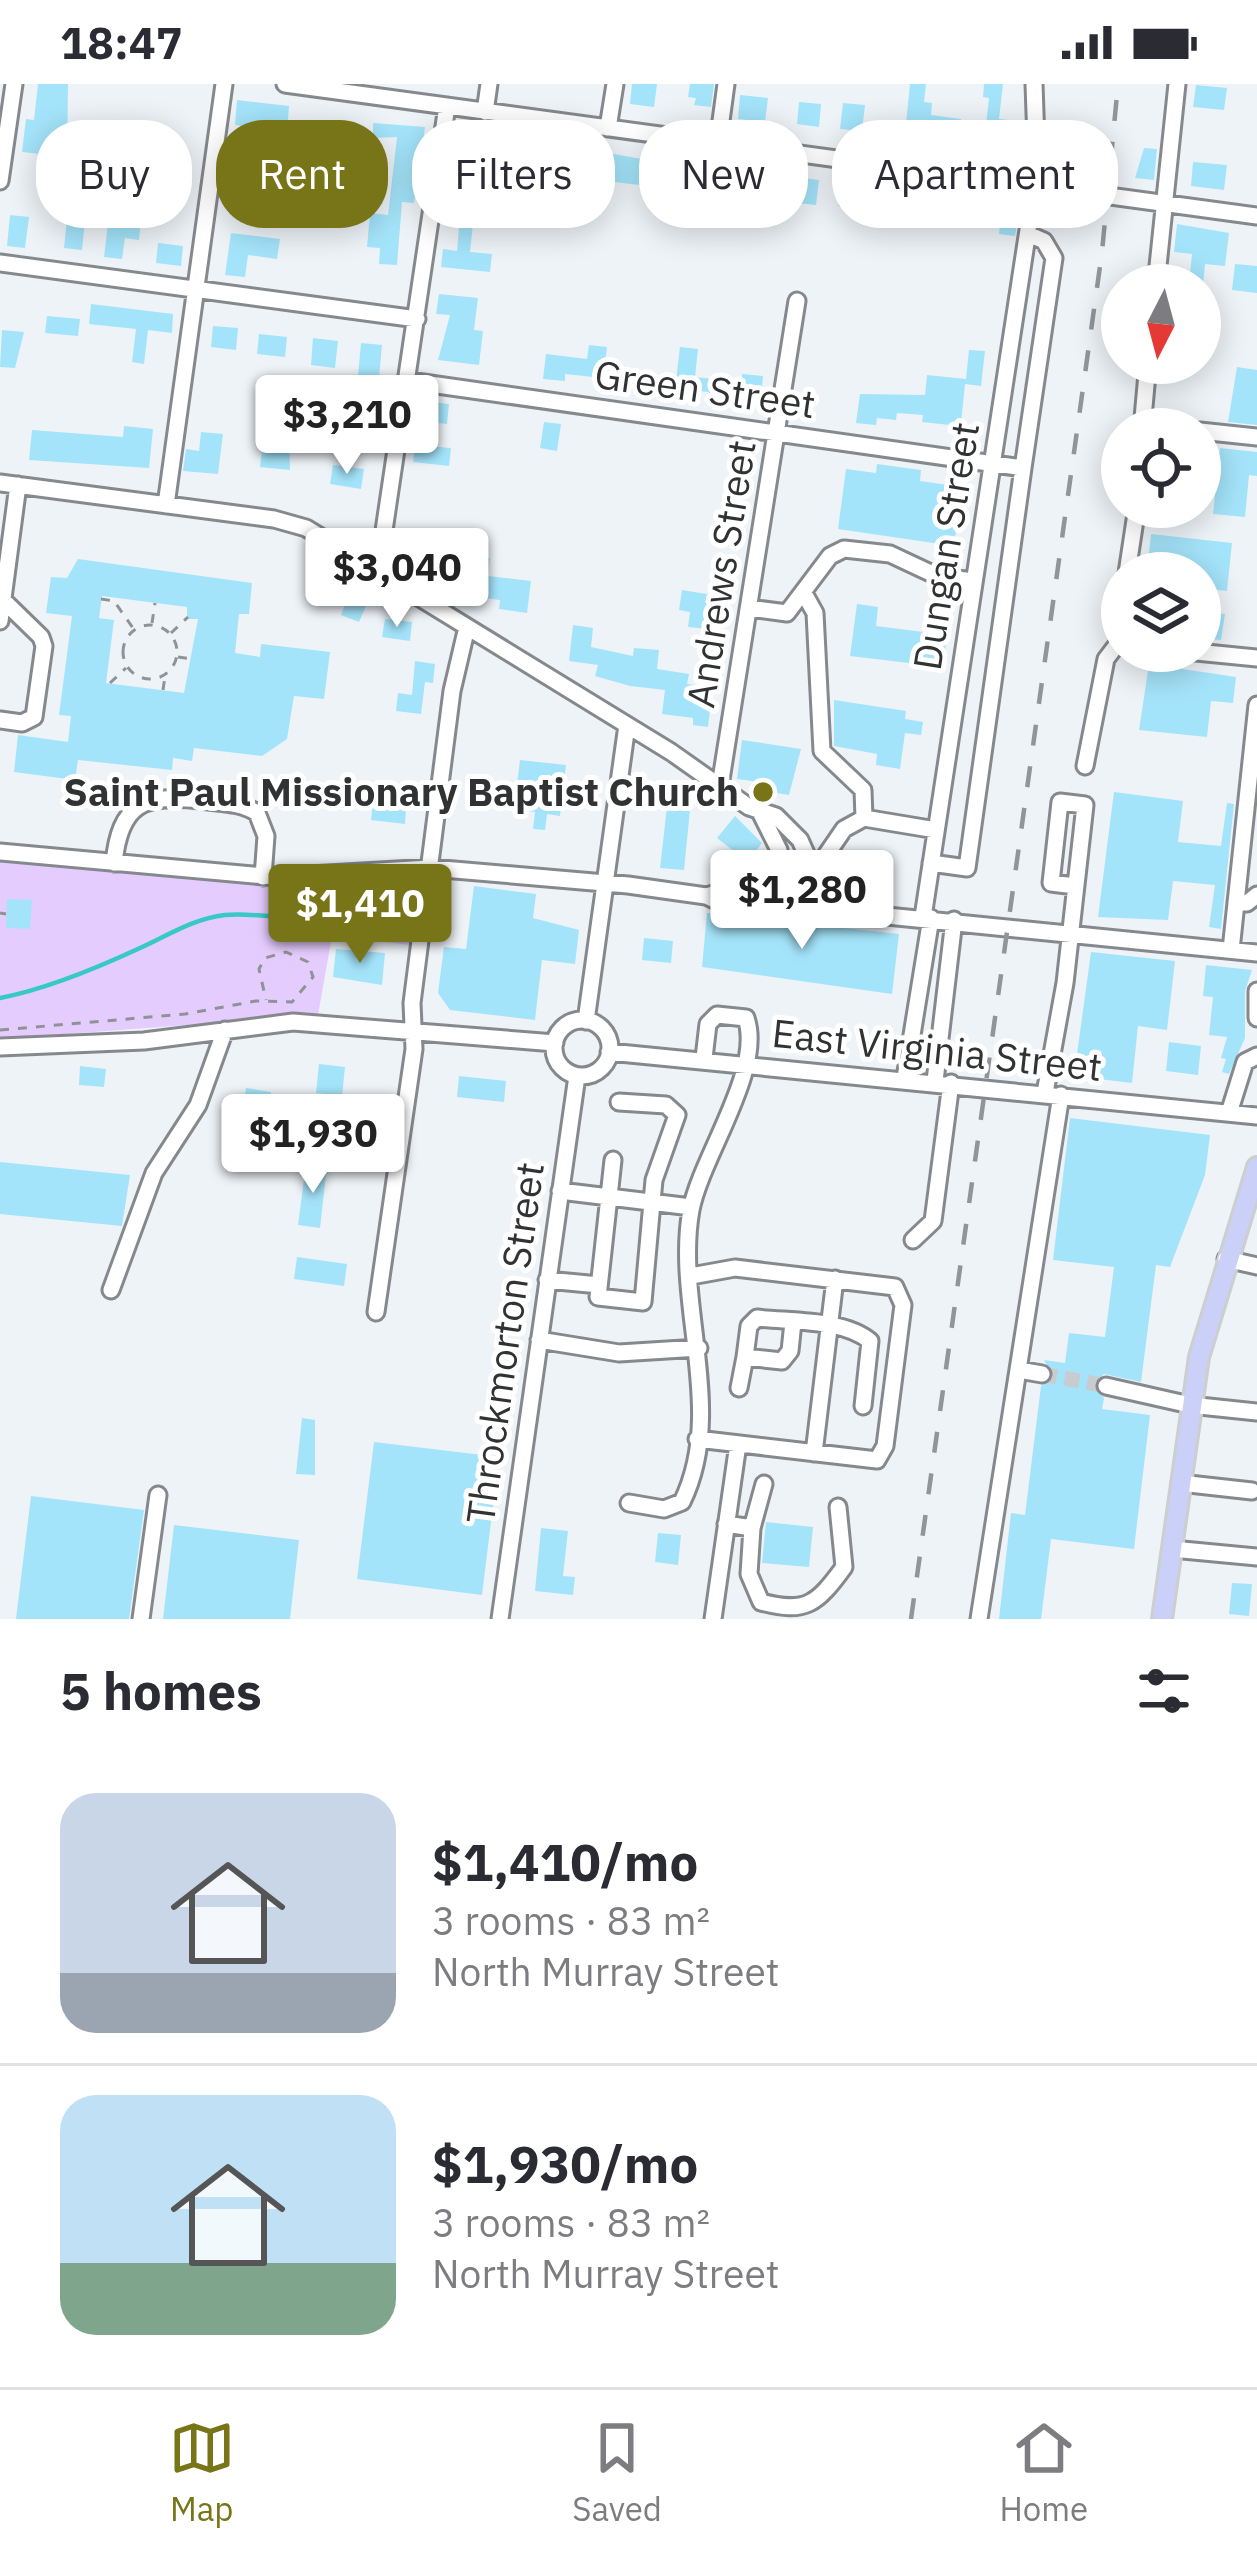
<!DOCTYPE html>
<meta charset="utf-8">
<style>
body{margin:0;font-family:"IBM Plex Sans",sans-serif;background:#f2f2f3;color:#2b2b33;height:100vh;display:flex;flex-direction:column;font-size:45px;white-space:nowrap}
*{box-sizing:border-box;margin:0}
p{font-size:39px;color:#7c7c81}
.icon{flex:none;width:66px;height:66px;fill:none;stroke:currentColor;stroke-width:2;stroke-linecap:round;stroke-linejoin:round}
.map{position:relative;height:1535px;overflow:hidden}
.sheet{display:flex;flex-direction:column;background:#fff;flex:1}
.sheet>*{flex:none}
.hud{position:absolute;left:36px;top:36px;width:1185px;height:108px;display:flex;gap:24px}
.needle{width:78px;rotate:186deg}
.buttons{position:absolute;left:1101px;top:180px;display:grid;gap:24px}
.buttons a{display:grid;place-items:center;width:120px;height:120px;border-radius:50%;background:#fff;box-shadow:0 6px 30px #0003;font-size:60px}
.price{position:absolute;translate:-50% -102px;padding:0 27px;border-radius:12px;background:#fff;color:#222;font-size:39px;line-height:78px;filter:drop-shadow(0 3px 6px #0008)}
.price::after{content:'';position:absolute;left:50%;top:72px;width:36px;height:27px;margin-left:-18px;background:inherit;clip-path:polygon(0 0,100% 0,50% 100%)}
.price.current{background:#787418;color:#fff}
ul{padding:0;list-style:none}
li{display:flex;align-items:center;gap:36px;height:300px;padding:0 60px}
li+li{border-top:3px solid #e1e1e2}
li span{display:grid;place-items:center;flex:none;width:336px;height:240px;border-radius:36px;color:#555}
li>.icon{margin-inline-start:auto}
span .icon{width:144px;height:144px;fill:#fffc;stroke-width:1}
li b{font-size:51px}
h2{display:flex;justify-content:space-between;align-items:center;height:144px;padding:0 60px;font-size:51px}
.pill{padding:0 42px;border-radius:48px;background:#fff;box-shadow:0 6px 30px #0003;font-size:42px;line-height:108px}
.pill.current{background:#787418;color:#fff}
.status{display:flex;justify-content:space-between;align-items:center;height:84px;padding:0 60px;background:#fff;direction:ltr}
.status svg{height:33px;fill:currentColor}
.tabs{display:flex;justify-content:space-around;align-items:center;height:168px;border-top:3px solid #e1e1e2;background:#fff;font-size:33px;color:#7c7c81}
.tabs a{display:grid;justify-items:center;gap:6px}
.tabs .current{color:#787418}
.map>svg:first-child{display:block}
</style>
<div class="status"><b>18:47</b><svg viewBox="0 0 49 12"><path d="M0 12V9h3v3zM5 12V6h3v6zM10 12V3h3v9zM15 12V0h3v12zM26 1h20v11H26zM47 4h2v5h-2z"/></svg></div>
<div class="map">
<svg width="1257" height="1535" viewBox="0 0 1257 1535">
<rect width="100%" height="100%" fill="#eef3f8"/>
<path fill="#e5ccfe" d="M0,776L280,802L412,793L419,811L411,861L332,852L318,931L0,955Z"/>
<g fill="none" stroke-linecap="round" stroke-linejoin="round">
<path stroke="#37c9c7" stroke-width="4.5" d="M0,914C47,905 97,884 140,864C169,851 192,835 225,831C290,825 374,866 410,795"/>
</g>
<path fill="#a4e4fa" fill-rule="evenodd" d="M38,0H68L67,73L22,68L26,35L34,36Z
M632,0H657L654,23L630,20Z
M690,0H714L711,23L694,21L696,14L688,13Z
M910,0H926L924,18L932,19L931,31L961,35L958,64L904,59Z
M984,0H1003L999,35L1009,36L1005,71L983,69L989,14L983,13Z
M1196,1L1227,4L1224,26L1193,23Z
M740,11L768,14L765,38L738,35Z
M237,16L289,22L287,49L235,41Z
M799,18L821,20L819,43L797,40Z
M843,19L865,21L862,47L840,45Z
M330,38L356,41L353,69L327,66Z
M373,39L425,43L414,119L402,118L397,181L379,180L380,164L367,163L370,129L388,131L397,53L373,54Z
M467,51L490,54L482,131L474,130L470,168L492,170L490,188L441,183L443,165L457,167Z
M514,54L539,57L536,85L511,83Z
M579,64L642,75L640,101L596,96L595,112L575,110Z
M1144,64L1157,65L1154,96L1135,94Z
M1193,78L1227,81L1224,106L1191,102Z
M679,79L699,82L697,106L676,104Z
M740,87L762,89L760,113L746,112L747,103H739Z
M788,92L819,96L816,121L785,118Z
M840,97L865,100L862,125L838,122Z
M889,101L977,113L974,140L885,134Z
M1002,120L1020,122L1015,152L999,150Z
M10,131L29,133L25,164L7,162Z
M109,131L141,134L139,156L125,154L122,175L104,173Z
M67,135L85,137L82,166L64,164Z
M1177,140L1229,149L1225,182L1205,180L1203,201L1189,200L1192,170L1174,168Z
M231,149L280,155L277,175L248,171L245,193L225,191Z
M158,159L183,162L181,182L156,179Z
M1235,180L1257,182V209L1232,206Z
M439,210L478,214L474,246L483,247L479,281L438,276L450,231L436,230Z
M91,220L173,230L172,249L148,246L144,280L132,278L136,245L89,240Z
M47,232L80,235L78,252L45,249Z
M213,242L238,244L236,266L211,263Z
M2,246L24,248L15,284L0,283Z
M259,250L287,253L285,273L257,270Z
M313,254L338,257L335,284L311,281Z
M361,259L382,261L379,294L358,292Z
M589,261L607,263L603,294L565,290V297L543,295L546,270L587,275Z
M680,263L698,265L695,293L742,298V290L763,292L761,317L728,313L727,321L708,319L709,308L675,305Z
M969,266L985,267L981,302L965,300L960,349L950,348V341L922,338L923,331L897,329L896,336L877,334L876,341L856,339L860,310L925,311L927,291L966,295Z
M1237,283L1257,286V341L1228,338Z
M421,317L449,320L447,340L418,337Z
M544,338L561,340L557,367L540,364Z
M124,342L153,345L149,384L29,376L32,346L123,353Z
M340,344L370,347L368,365L339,362Z
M201,348L223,350L218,390L183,387L186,365L199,367Z
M264,350L289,353L290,386L260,383Z
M415,361L451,364L449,382L413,378Z
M1220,364L1257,368V392L1249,391L1245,433L1213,430Z
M877,380L921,386L920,397L962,403L954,462L838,445L846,385L876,389Z
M333,381L364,385L361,405L330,400Z
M1151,450L1232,459L1227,507L1200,504V489H1147Z
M467,472L490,474L488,492L531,497L527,529L499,525L500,516L462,511Z
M78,475L252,499L249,530H239L235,569L260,573L261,560L330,568L324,615L294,612L287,655L262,672L194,664L192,677L173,674L172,686L78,676L75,696L14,688L18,651L68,658L71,632L59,631L72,532L46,529L51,493L67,494ZM102,512L187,523V535H198L184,609L106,599L114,536L99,534Z
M353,500L372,508L359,538L341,531Z
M682,506L725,513L723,527L711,525L708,545L688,543L690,528L679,526Z
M857,520L878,523L876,542L947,551L943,583L850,572Z
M1200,527L1225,530L1221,556L1200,554Z
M385,535L412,538L410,557L382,553Z
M573,541L593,544L591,563L633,572L634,564L659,566L657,585L689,590L687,600L713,603L708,643L693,641V634L662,630L665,606L630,602L595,592L598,581L569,577Z
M415,577L435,580L433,599L425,598L421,630L396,627L398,609L412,611Z
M1149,580L1236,593L1233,619L1211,617L1207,653L1139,646Z
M834,616L906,627L905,635L923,638L921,651L905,649L900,685L876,681L877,670L834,662Z
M742,656L801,665L789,711L759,706L760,698L737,695Z
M520,676L566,681L560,732L547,730L545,746L533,745L535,728L514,725Z
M1114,708L1183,717L1178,758L1221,762L1227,719L1234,720L1221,845L1209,843L1215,801L1173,797L1168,836L1098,833Z
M668,714L691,716L684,786L660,784Z
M373,719L406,723L405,740L371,736Z
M735,732L762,759L748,778L717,754Z
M474,802L536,810L533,834L579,846L575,880L542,876L535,936L450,926L438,909L444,863L466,865Z
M7,815L32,816L30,845L6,844Z
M707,829L899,850L892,910L702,883Z
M644,854L673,857L671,879L642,876Z
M336,865L385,869L382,901L333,893Z
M1091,868L1175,877L1167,946L1138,942L1132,999L1074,992Z
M1206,881L1252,886L1245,907V954L1229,990L1222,988L1226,975L1221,974L1227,953L1209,951L1213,913L1203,912Z
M1169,958L1201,962L1198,991L1166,987Z
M319,980L345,983L342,1012L316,1009Z
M80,982L106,985L104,1003L79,1001Z
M459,992L506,997L504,1018L457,1013Z
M246,1004L271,1008L267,1034L242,1030Z
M1070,1034L1210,1051L1205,1091L1170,1183L1156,1181L1141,1298L1104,1290L1094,1301L1104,1314L1102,1325L1150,1331L1134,1465L1051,1455L1041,1535H999L1011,1429L1025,1431L1041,1302L1053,1293L1044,1276L1065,1279L1069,1249L1105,1253L1114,1183L1053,1176Z
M0,1078L130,1091L122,1142L0,1130Z
M306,1080L327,1082L320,1144L298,1141Z
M297,1173L347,1180L344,1202L294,1195Z
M302,1334L315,1336V1391L296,1390Z
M374,1358L499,1373L482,1511L357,1495Z
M31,1412L144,1426L129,1535H16Z
M766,1438L813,1443L809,1483L762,1479Z
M174,1441L299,1456L290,1535H163Z
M541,1444L568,1447L563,1492L575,1493L573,1511L535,1507Z
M658,1449L681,1451L678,1481L655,1478Z
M1232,1499L1252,1500L1249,1532L1229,1530Z"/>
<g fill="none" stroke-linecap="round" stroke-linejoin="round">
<path stroke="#c8ccd1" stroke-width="15" stroke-dasharray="15 8" stroke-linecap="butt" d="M1042,1290L1106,1302"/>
<defs>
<path id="minor" d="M285,0L1257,132
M485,28L489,0
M608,44L615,0
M718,59L726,0
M0,97L14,0
M0,179L417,235
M1156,201L1177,0
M409,297L1023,384L1054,174L1044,157L1028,150
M1142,342L1174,345
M1142,345L1148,279
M1200,347L1257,353
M0,399L274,435L306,444L671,668L749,723L776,732L800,756L808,774
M166,421L224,0
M378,487L447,22
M1127,489L1137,423
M805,511L815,529L822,667L863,706L864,734L844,745L820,780
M749,524L787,529L830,472L844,465L890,470L939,493L974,497
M1122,525V532
M0,537L18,401
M1186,567L1257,574
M0,636L22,639L34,633L44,562L41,553L2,515
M1085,682L1106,575L1122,554
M720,702L797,217
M761,730L779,766L785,810L808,821L825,810L829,798L820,780L801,774L785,785
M864,734L936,746
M0,768L275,793L431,784L628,801L706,812L721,819L789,815
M114,779C120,719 144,710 200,716C220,719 241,718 257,729L266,752L263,793
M931,779L967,784L1023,384
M828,791L881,828
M706,812L782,791
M1236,818L1247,819L1257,811
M814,819L867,830L1257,869
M923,833L1037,87L1034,0
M1231,866L1257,621
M1257,907V934
M554 964a28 28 0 1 1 56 0a28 28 0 1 1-56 0Z
M586,937L627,641
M0,963L144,957L293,938L555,959
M609,968L1257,1032
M905,994L931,834
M935,997L954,836
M1045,1009L1065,899L1085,721L1060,718L1051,799L1075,802
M1229,1029L1245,978L1257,972
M613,1076L598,1213L643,1218L654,1096L677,1031L666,1021L619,1018
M560,1107L691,1123
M913,1156L933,1137L951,999
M1226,1175L1257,1182
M691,1192L735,1184L895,1203L903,1221L885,1362L877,1376L697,1355
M547,1196L599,1201
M111,1206L154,1089L198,1021L225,946
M376,1228L414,965L412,919L452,607L467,543
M793,1238L790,1267L782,1277L745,1273L749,1242L757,1234C792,1238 843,1235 870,1257L863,1322
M539,1256L619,1269L699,1264
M1019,1286L1042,1290
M1106,1302L1190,1321L1257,1328
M739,1304L745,1273
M814,1369L835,1195
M1180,1399L1252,1407
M629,1419L664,1425L682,1418C727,1326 674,1220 691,1126C701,1073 764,986 746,934L717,931L708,940L704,974
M726,1440L752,1444L749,1490L761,1518C806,1530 817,1520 844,1483L838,1423
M752,1444L764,1400
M1172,1465L1257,1473
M141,1535L158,1411
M500,1535L577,992
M713,1535L738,1360
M979,1535L1061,1011"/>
<path id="major" d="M1162,1535L1199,1273L1257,1083"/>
</defs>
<use href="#minor" stroke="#85898e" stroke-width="21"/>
<use href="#major" stroke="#cdcece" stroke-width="24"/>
<path stroke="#8f9396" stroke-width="3" stroke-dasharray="9 9" stroke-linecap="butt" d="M101,515L114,517L133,544
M152,539L155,519
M123 568a27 27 0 1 1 54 0a27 27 0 1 1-54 0Z
M171,549L188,533
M178,573L193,575
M110,599L126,584
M163,606L165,592
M0,829L6,830
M0,946L185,930L256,917L292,918L313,893L308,878L286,868L265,874L259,885L266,916"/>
<use href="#minor" stroke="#fff" stroke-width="15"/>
<use href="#major" stroke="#cbd0f8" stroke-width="18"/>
<path stroke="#919498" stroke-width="4.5" stroke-dasharray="21 21" stroke-linecap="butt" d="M911,1535L1102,168L1118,0"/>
</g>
<circle fill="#787418" stroke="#fff" stroke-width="4.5" cx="763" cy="708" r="12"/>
<g text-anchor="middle" stroke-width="10" stroke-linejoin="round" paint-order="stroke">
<g font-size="39" fill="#303234" stroke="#fff">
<text transform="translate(705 305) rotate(8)" y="14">Green Street</text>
<text transform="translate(946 462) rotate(-81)" y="14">Dungan Street</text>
<text transform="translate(721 490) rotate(-81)" y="14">Andrews Street</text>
<text transform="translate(937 966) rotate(6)" y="14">East Virginia Street</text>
<text transform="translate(505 1259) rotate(-82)" y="14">Throckmorton Street</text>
</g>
<g font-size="39" font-weight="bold" fill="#303234" stroke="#fff" text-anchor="end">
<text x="739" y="722">Saint Paul Missionary Baptist Church</text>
</g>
</g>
</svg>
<div class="buttons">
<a><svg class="needle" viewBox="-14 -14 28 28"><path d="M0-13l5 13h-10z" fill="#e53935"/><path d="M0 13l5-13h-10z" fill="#7c7c81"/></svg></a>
<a><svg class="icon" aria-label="locate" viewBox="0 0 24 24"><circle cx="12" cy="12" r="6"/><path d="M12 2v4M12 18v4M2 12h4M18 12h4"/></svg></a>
<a><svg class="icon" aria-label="layers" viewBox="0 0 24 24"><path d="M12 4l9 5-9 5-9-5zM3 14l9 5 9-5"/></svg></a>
</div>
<b class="price" style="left:347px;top:393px">$3,210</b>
<b class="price" style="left:397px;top:546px">$3,040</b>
<b class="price" style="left:802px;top:868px">$1,280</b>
<b class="price current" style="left:360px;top:882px">$1,410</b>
<b class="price" style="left:313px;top:1112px">$1,930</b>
<div class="hud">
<a class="pill">Buy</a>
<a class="pill current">Rent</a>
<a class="pill">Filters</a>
<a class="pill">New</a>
<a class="pill">Apartment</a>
</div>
</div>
<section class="sheet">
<h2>5 homes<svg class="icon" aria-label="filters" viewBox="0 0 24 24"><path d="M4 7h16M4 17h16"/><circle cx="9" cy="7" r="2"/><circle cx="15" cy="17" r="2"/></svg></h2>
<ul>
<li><span style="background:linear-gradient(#c9d6e8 75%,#9aa5b1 0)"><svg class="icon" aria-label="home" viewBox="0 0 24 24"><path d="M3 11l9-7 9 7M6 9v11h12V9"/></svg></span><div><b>$1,410/mo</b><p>3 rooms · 83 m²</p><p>North Murray Street</p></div></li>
<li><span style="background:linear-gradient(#bfe0f5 70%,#7fa58c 0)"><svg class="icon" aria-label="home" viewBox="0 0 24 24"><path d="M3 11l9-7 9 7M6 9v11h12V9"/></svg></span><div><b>$1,930/mo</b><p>3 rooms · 83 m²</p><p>North Murray Street</p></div></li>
</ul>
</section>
<nav class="tabs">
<a class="current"><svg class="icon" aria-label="map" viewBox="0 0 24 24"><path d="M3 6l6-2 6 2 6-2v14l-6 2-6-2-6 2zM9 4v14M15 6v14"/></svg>Map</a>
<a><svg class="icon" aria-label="saved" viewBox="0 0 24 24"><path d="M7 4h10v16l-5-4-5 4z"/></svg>Saved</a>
<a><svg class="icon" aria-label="home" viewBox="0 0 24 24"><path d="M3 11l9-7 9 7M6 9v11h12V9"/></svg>Home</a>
</nav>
